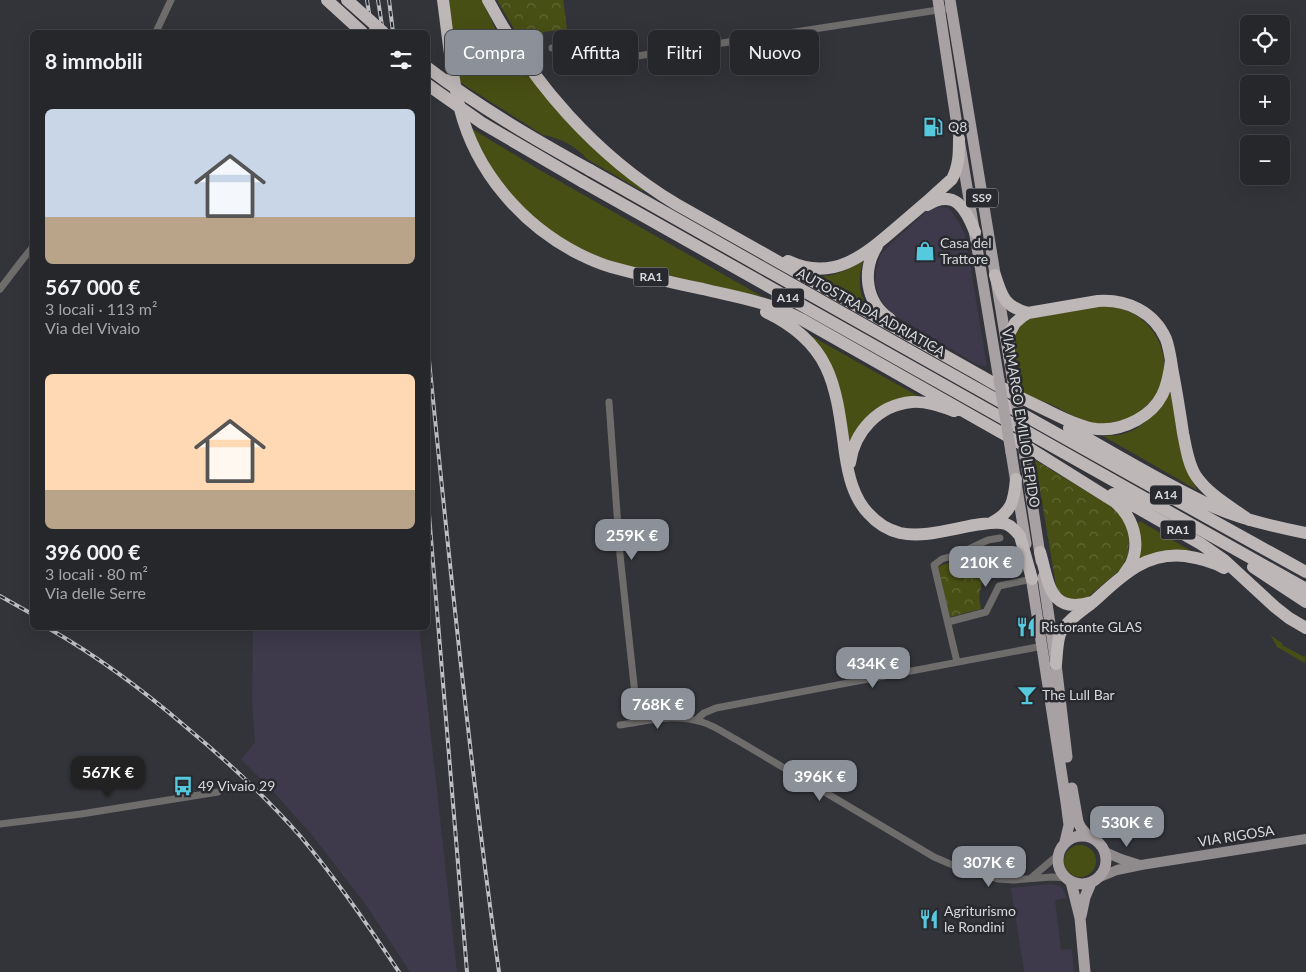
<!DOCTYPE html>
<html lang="it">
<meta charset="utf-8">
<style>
body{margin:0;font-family:Lato,sans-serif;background:#323337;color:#f1f3f6;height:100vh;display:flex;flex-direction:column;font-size:19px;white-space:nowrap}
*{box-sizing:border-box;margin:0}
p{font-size:16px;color:#a4a5a9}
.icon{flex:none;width:28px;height:28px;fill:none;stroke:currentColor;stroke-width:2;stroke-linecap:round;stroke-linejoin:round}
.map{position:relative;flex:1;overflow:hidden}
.side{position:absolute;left:30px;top:30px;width:400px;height:600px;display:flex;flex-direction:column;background:#26272b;border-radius:8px;box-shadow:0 5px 20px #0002,0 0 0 1px #424447}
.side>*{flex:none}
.banner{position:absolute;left:445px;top:30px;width:475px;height:45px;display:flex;gap:10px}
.fabs{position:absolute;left:1240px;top:15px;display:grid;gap:10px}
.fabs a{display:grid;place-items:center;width:50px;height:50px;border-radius:8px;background:#26272b;box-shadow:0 5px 20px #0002,0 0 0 1px #424447;font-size:25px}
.price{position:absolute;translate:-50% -42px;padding:0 11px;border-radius:10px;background:#8c9099;color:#fff;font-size:16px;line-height:32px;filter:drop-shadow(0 1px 2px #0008)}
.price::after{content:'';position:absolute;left:50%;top:30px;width:15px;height:11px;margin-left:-8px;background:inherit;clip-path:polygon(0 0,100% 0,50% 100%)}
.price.selected{background:#222;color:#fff}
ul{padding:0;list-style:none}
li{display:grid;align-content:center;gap:10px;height:265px;padding:0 15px}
li span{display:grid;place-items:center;height:155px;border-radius:8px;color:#555}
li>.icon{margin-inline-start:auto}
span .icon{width:90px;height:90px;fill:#fffc;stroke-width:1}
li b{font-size:21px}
h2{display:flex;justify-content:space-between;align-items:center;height:60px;padding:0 15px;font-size:21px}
.chip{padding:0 18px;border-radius:8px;background:#26272b;box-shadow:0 5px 20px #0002,0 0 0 1px #424447;font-size:18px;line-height:45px}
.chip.selected{background:#8c9099;color:#fff}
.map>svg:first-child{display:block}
</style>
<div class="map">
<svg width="1306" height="972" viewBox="0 0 1306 972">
<defs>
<pattern id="forest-crowns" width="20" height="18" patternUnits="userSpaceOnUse" patternTransform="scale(1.25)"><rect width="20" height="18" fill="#484f14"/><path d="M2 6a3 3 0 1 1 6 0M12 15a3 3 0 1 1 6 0" fill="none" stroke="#626836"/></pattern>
</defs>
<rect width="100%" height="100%" fill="#333439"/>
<path fill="#3e394b" d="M941,207L948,208L952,212L959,223L965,234L987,366L978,365L892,314L884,305L879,296L875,283L876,270L879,259L881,254L897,238L927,211L933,208Z
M253,628H419L457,972H410L366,905L312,835L279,798L241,759L255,742L252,702Z
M1050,884L1060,886L1063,889L1067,898L1055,900L1061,950L1072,949L1074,972H1024L1011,888Z"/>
<path fill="#484f14" d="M447,0H482L500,39L518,65V75L530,77L643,190L642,191L587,159C576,146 560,138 543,135L458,81Z
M469,127L538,169L763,297L608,262L553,235L505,191Z
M863,261C859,274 858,288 864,301L862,303L816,277L832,275L844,271Z
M1102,306C1112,307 1123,308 1132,313C1167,332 1176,379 1146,406C1141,411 1136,416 1130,418C1127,419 1123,420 1119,421C1113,422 1106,425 1101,424C1080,422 1066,411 1048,403C1039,400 1030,397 1022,395L1015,356V329L1020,323L1032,318Z
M806,333L925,400L897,401L848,448L839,398Z
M1170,389L1181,453L1185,466L1197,490L1103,436C1109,435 1116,436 1123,434C1148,427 1157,409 1170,389Z
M1140,521L1191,551L1143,559L1137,558L1139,540L1138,523Z
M1270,634L1273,637L1282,643V645L1304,657L1306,655L1305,663L1277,647Z
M1064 861a16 16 0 1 1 32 0a16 16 0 1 1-32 0Z"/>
<path fill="url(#forest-crowns)" d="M497,0H563L567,29L543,32L544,40L523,44Z
M1035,460L1114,508L1124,518L1129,535L1128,555L1121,569L1083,601L1069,600L1057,591Z
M970,551L973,562L979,561L983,576L979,597L981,609L950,617L937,567L954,561Z"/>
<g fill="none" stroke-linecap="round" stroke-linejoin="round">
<path stroke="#6f6c6c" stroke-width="7" d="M156,32L171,0
M552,48L563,47L567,50L572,66L951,8
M0,289L23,259L32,248
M609,402L620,555L638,722
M948,622L986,612L999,586L1032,579
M957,662L934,565L942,559L956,555L988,540L1000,538
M696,720L704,713L716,708L1043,646
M620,725C648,721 675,713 702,722C715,726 726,734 737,740L934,857L962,869L999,879L1013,880L1052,877L1065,878
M0,824L81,814L218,792
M1031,878L1058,855"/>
<path stroke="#8f8a8b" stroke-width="10" d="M1105,852L1121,859L1140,865
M1100,877L1117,870L1141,865L1306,839"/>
<path stroke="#a8a1a3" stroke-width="11" d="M938,0L959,139L999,380
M950,0L1014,389
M1011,452L1026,544
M1025,457L1041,561
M1030,570L1066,802L1069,825L1065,842
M1043,577L1056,664L1067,757
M1072,788L1078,822L1081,828L1089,837
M1058 860a24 24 0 1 1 48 0a24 24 0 1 1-48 0Z
M1071,882L1080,918L1085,972
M1081,916L1085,897L1091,883"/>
<path stroke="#beb7b8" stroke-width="12" d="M327,0L362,32
M443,0C448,36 451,73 460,109C476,172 522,225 579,254C589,259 600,264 611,267C641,275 672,283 703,289C727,295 753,299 776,308C785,311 793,315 801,319L1032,450L1115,502C1133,517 1141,542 1131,564C1128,568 1125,573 1122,577
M488,0C531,82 596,156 676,204L981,376C1001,388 1021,398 1042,408C1075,424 1100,440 1137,420C1162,406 1168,387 1171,360
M590,170C828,305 1066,440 1306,572
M583,182L1306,589
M927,205C955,188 966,209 975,232
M877,246C862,270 865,302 890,319
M788,261C836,284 869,251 903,222C920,208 936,194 952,179C959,166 959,153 959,139
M995,275C1002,297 1004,306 1028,313
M766,312C833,344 836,387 845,453C848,474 853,497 868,513C876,522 888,530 900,533C924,538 951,529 975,525C985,524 996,521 1006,524C1012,526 1016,531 1020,536L1032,579
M1009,356V334L1015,323L1023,316L1028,313L1098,301C1127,299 1154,312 1166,339C1170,350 1171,362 1173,373C1177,393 1180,413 1183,433C1186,447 1188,464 1196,476C1209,495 1231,507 1249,520
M1069,428C1117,455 1164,484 1214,507C1243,520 1275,527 1306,533
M850,463C854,432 878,405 912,402C926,401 940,406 954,411
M1113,494L1201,544L1224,560L1275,607L1289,618L1306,628
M991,523C1012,512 1014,501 1016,479
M1040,552C1049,583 1049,615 1092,602
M1253,567L1306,602
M1056,664C1057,654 1057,643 1060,634C1066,621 1082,611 1093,602C1121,577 1144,552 1185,556C1199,558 1212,561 1224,568"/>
<defs>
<path id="rail" d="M367,0L372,32
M378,0L383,32
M389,0L393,32
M428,350C449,558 470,765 499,972
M428,502L467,972
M0,596L32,614
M48,628C97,656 143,690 186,727C227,761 266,797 301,837C337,880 368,925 399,972"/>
</defs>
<use href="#rail" stroke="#bebfc2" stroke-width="4"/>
<use href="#rail" stroke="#292a2f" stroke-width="2" stroke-dasharray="5.5" stroke-linecap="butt"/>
<path stroke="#a8a1a3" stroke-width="11" d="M999,380L1011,452
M1014,389L1025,457"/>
<path stroke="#beb7b8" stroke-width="12" d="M347,0L383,32
M428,68C479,107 534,139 590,170
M428,85L482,123L583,182"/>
</g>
<defs>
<symbol id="fuel-bare" viewBox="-9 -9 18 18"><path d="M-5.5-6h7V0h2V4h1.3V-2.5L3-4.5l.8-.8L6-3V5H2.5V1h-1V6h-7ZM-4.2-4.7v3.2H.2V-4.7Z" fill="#55cadf" stroke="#292a2f" stroke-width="2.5" paint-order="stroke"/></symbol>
<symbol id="shop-bare" viewBox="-9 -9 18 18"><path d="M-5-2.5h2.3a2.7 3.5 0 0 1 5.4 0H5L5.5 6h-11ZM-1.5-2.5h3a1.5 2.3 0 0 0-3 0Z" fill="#55cadf" stroke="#292a2f" stroke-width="2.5" paint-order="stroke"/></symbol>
<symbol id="restaurant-bare" viewBox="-9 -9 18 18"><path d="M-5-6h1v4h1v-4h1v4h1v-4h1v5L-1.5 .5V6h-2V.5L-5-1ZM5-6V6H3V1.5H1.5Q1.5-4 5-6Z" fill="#55cadf" stroke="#292a2f" stroke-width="2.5" paint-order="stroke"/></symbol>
<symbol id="bar-bare" viewBox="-9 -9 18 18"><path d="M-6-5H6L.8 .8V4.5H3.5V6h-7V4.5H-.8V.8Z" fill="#55cadf" stroke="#292a2f" stroke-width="2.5" paint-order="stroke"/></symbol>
<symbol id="bus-bare" viewBox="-9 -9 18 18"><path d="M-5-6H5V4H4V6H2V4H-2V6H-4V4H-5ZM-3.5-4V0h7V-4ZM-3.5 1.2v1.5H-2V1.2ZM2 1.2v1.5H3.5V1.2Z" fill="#55cadf" stroke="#292a2f" stroke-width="2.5" paint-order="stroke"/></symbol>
</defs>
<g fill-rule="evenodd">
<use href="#fuel-bare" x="919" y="113" width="28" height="28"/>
<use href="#shop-bare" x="911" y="237" width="28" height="28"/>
<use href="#restaurant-bare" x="1012" y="613" width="28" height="28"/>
<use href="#bar-bare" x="1013" y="681" width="28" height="28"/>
<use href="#bus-bare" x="169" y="772" width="28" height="28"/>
<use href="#restaurant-bare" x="915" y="905" width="28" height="28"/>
</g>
<g text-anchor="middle" stroke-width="5" stroke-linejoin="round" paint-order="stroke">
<g fill="#292a2f" stroke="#a3a4a7" stroke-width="1">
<rect x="966" y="188.5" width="32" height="19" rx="4"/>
<rect x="633.5" y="267.5" width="35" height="19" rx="4"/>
<rect x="772" y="288.5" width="32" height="19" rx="4"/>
<rect x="1150" y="485.5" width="32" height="19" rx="4"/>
<rect x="1160.5" y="520.5" width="35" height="19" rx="4"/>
</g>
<g font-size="12" font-weight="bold" fill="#d7d8db">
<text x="982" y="202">SS9</text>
<text x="651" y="281">RA1</text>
<text x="788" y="302">A14</text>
<text x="1166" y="499">A14</text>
<text x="1178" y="534">RA1</text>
</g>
<g font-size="14" fill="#d7d8db" stroke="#292a2f" text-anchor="start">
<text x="948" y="132">Q8</text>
<text x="940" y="248">Casa del<tspan x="940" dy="16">Trattore</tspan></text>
<text x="1041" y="632">Ristorante GLAS</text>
<text x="1042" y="700">The Lull Bar</text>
<text x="198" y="791">49 Vivaio 29</text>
<text x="944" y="916">Agriturismo<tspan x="944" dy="16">le Rondini</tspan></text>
</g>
<g font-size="14" fill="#d7d8db" stroke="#292a2f">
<text transform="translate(871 312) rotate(29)" y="5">AUTOSTRADA ADRIATICA</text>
<text transform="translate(1021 418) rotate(81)" y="5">VIA MARCO EMILIO LEPIDO</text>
<text transform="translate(1236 836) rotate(-9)" y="5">VIA RIGOSA</text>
</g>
</g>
</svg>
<div class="fabs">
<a><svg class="icon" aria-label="locate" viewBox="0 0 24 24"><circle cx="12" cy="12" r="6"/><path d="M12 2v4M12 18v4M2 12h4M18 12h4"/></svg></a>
<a>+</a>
<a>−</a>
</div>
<b class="price" style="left:632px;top:561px">259K €</b>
<b class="price" style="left:986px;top:588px">210K €</b>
<b class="price" style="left:873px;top:689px">434K €</b>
<b class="price" style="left:658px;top:730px">768K €</b>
<b class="price selected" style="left:108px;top:798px">567K €</b>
<b class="price" style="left:820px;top:802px">396K €</b>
<b class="price" style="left:1127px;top:848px">530K €</b>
<b class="price" style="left:989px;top:888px">307K €</b>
<div class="banner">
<a class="chip selected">Compra</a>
<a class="chip">Affitta</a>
<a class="chip">Filtri</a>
<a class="chip">Nuovo</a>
</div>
<section class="side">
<h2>8 immobili<svg class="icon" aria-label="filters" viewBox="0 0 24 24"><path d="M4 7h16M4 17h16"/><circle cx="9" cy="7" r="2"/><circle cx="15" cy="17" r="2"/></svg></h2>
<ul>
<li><span style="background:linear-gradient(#c9d6e8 70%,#b9a48a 0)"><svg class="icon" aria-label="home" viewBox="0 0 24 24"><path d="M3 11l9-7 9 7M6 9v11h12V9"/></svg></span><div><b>567 000 €</b><p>3 locali · 113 m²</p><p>Via del Vivaio</p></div></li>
<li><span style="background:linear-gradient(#ffd9b3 75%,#b9a48a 0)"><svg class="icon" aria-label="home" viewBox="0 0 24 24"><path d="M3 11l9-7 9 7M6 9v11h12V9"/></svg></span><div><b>396 000 €</b><p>3 locali · 80 m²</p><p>Via delle Serre</p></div></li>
</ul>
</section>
</div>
